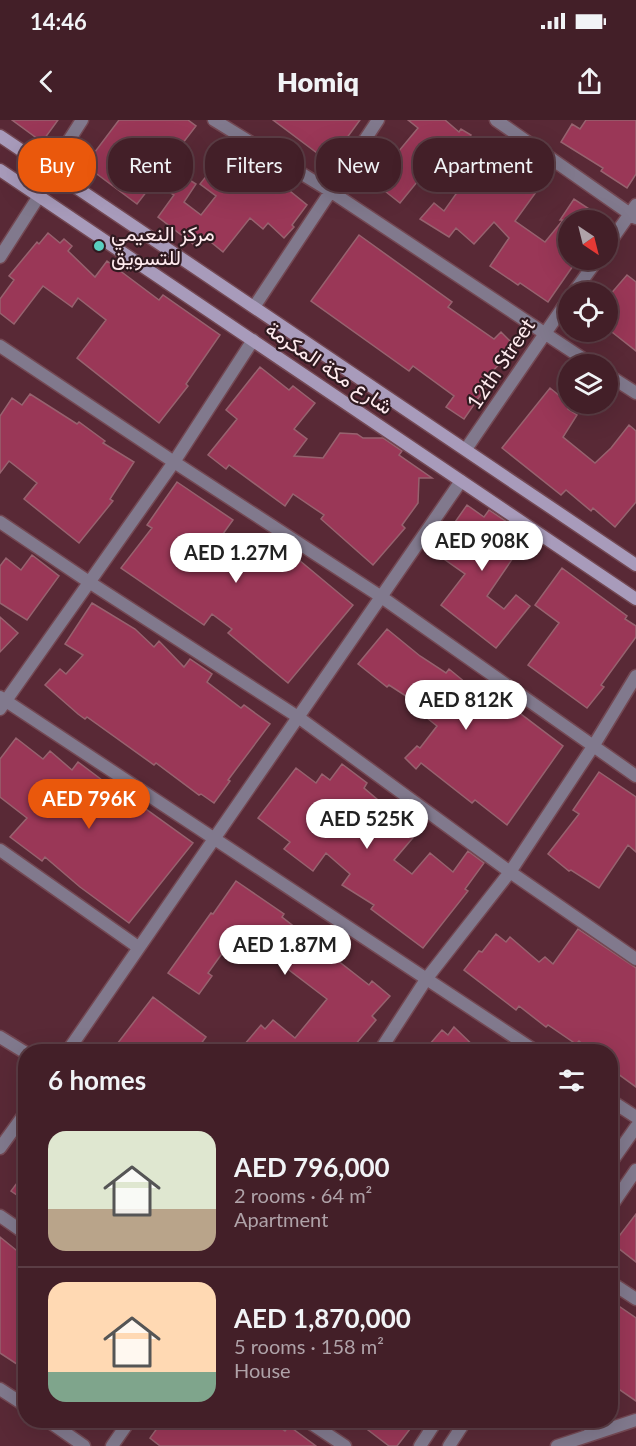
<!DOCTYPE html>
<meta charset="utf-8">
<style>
body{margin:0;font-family:Lato,Vazirmatn,sans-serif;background:#4a2730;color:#f1f3f6;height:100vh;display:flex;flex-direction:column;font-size:22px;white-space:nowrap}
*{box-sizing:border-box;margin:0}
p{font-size:20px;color:#afa2a8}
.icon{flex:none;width:33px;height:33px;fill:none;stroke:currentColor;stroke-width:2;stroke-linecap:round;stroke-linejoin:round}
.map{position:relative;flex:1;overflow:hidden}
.panel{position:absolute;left:18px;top:924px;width:600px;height:384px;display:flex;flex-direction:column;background:#431f28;border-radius:24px;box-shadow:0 6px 24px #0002,0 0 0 2px #5b3d45}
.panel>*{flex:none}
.hud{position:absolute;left:18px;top:18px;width:600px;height:54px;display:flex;gap:12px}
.needle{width:39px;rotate:145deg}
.controls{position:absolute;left:558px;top:90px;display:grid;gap:12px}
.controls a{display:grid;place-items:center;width:60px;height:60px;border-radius:50%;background:#431f28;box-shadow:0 6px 24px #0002,0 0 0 2px #5b3d45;font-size:30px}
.price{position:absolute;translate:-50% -51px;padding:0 14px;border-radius:21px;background:#fff;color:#222;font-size:20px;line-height:39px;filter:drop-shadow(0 2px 3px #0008)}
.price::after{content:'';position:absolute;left:50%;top:36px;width:18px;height:14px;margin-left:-9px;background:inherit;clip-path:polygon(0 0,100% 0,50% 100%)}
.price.active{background:#ea580c;color:#fff}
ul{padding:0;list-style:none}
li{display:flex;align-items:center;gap:18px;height:150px;padding:0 30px}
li+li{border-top:2px solid #5b3d45}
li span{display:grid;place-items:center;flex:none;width:168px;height:120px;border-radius:18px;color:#555}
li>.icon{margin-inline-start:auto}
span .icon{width:72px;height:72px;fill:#fffc;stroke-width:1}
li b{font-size:26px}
h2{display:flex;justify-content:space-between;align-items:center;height:72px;padding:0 30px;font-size:26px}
.pill{padding:0 21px;border-radius:24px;background:#431f28;box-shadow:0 6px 24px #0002,0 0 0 2px #5b3d45;font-size:21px;line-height:54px}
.pill.active{background:#ea580c;color:#fff}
.status{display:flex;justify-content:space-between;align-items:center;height:42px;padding:0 30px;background:#431f28;direction:ltr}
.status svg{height:16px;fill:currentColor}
header{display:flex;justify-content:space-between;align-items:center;height:78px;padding:0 30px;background:#431f28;font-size:27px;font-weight:800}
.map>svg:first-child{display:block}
</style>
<div class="status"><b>14:46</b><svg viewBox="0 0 49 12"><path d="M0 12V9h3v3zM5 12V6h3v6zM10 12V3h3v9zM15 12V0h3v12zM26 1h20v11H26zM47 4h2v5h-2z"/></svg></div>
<header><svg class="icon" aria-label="back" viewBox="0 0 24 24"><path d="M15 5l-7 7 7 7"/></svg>Homiq<svg class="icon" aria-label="share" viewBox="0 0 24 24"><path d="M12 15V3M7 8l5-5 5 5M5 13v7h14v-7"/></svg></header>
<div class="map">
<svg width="636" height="1326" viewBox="0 0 636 1326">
<rect width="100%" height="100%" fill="#592936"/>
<path fill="#9a3757" stroke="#97626f" stroke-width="1.5" d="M12,0H58L42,22Z
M119,0H188L196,6L179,28L187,34L174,50L196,64L184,82L201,95L216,76L200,64L232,24L307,85L292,105L294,107L284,118L268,103L263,109L250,98L223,132L201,114L193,124L158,97L174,75L154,62L137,84L85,45Z
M273,0H360L329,42Z
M408,0H445L459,12L461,9L471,15L467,21L512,56L523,40L547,57L515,101L545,122L563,100H560L574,79L606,100H568V140L575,143L548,182L520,163L518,165L490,146L509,118L494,102L474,124L456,108L449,117L420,99L434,83L444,91L461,67L430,46L400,83L376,64L391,46L388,44L418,8Z
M586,0H636V54L627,68L601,51L603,48L561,22L572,4L580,9Z
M48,113L60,123L64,119L72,126L68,131L95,157L107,141L159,180L163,175L220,215L186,264L188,266L159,303L77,238L106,200L78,178L72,187L43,166L14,204L0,193V179L14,160L9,156L37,122L39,124Z
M359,115L452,182L448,187L494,219L501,212L516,227L484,260L489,263L464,299L446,287L454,276L413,246L409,251L311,181Z
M627,155L636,162V231L608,209V202L614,193L608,188V177Z
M260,247L289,270L293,266L315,283L294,309L307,319L294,336L323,338L340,313L357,314L363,318H383L402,331L399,335L432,358H419L418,383L402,405L405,408L373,445L321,399L324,395L293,374L285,386L229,345L226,349L208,335L237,299L226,290Z
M550,268L561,277L568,268V289L577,295L563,317L595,343L611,328L629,305L636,311V382L615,407L593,388L591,391L566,370L561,375L502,328Z
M30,274L77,304L79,302L105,321L103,323L134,342L110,379L113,381L79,423L24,379L37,363L9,341L0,353V296L12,278L22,285Z
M177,362L233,400L220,418L252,445L267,425L294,446L299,440L353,485L288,563L228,513L232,509L212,494L204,505L121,448L152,408L147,405Z
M467,385L484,397L489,390L528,416L487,476L504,489L516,475L530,486L496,528L441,485L465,454L434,432Z
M32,435L59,456L27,500L0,483V446L6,438L21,450Z
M562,448L627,496L625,499L636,506V517L601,565L604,567L587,588L528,545L559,503L535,485Z
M92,483L135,509L154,527L159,521L184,547L190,539L212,554L207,562L241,588L244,585L270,604L228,660L230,661L214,683L201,674L199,675L156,643L154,645L87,597L85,599L78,594L45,565L60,549L66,554L83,535L65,524Z
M0,497L18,513L0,532Z
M387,509L420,536L446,553L449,549L477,572L479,569L501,587L505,582L563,626L507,705L475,680L472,683L421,643L416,649L405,638L417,626L420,628L437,606L422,594L426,589L389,565L387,567L358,544Z
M16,618L43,639L50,631L72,650L78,642L102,660L101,661L129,677L193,723L129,803L80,767L45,737L42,741L10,717L27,698L0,677V639Z
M342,644L367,663L364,668L417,713L394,740L412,754L430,733L453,752L468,731L484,743L465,769L468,771L423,828L371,789L374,785L342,765L350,754L326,733L313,751L284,729L290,722L258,698L296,648L316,663L322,654L330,660Z
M599,652L636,677V732L628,725L599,768L571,750L569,751L548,734L579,694L573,690Z
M236,761L284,794L282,797L369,865L372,861L390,876L372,896L376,900L349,932H238L261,905L265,909L273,900L295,918L327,879L276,840L280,834L241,807L208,853L212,856L199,874L168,853L211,793L213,794Z
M578,809L636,848V967L610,948V932H592L579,921L576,924L548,905L546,907L519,886L516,890L464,850L479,831L482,832L496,814L506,822L510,817L539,842L545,837L553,844Z
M153,877L206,917L195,932H111Z
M454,907L480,932H423L442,910L448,915Z
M26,1051V1081L11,1071Z
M636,1094V1142L613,1124Z
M0,1117L26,1138V1250L0,1233Z
M610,1180L636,1198V1281L610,1263Z
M163,1300H270L285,1311L289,1306L316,1326H160L150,1318Z
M355,1300H417L397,1326H389Z"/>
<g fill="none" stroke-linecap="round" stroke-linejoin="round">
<defs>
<path id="minor" d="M214,0L330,71L591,244
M496,0L636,98
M50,50L82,0
M608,125L636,85
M0,137L39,76
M574,172L597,140
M254,187L378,0
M0,226L174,342L380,476L636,656
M608,255L636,273
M466,329L568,180
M0,402L89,462L298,597L510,752L636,839
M0,577L537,932
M0,589L174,342L253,220
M0,730L138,827
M0,917L26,933
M67,932L461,361
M379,932L427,858L510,752L594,625L636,556
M610,980L636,997
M0,1028L26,992
M610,1044L636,1007
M610,1088L636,1050
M0,1096L26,1114
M610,1162L636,1179
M0,1269L26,1286
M47,1300L84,1326
M306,1300L345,1326
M579,1300L598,1312
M112,1326L130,1300
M420,1326L437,1300
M449,1326L466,1300"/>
<path id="tertiary" d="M557,1326L636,1300"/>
<path id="secondary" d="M0,16L636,445
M0,50L636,479"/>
</defs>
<use href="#minor" stroke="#734853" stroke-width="15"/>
<use href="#tertiary" stroke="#734853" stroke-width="15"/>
<use href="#secondary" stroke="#734853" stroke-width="15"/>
<use href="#minor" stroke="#81798d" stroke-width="12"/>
<use href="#tertiary" stroke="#81798d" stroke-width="12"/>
<use href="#secondary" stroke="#a89bbb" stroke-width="12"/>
</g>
<circle fill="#59cebf" stroke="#301a20" stroke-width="2" cx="99" cy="126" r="6"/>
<g text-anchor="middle" stroke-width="4.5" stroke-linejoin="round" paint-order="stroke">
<g font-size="21" fill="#feeaee" stroke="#301a20" text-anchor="start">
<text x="111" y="121">مركز النعيمي<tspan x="111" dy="24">للتسويق</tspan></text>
</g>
<g font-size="21" fill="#feeaee" stroke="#301a20">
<text transform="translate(501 244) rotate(-56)" y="7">12th Street</text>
<text transform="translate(329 248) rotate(34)" y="7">شارع مكة المكرمة</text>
</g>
</g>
</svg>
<div class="controls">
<a><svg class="needle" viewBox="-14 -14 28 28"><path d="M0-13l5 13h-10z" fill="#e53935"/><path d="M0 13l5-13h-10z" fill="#afa2a8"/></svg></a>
<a><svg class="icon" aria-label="locate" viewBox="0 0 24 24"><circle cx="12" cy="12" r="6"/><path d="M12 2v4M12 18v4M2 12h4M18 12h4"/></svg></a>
<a><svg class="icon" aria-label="layers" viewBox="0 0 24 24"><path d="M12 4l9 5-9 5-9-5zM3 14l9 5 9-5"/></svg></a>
</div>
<b class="price" style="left:482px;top:452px">AED 908K</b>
<b class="price" style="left:236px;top:464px">AED 1.27M</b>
<b class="price" style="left:466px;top:611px">AED 812K</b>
<b class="price active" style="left:89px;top:710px">AED 796K</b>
<b class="price" style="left:367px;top:730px">AED 525K</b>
<b class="price" style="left:285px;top:856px">AED 1.87M</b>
<div class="hud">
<a class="pill active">Buy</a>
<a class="pill">Rent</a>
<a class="pill">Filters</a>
<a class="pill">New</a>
<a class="pill">Apartment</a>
</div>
<section class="panel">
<h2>6 homes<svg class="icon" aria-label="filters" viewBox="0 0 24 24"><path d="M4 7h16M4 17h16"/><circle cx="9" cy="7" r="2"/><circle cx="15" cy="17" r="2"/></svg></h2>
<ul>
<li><span style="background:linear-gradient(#dfe7d0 65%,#b9a48a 0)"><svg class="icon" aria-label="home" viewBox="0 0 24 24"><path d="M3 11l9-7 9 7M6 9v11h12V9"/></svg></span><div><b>AED 796,000</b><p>2 rooms · 64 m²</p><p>Apartment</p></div></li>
<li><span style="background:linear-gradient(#ffd9b3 75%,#7fa58c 0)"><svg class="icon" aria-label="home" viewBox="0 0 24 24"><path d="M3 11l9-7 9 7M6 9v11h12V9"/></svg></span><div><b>AED 1,870,000</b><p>5 rooms · 158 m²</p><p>House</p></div></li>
</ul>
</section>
</div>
